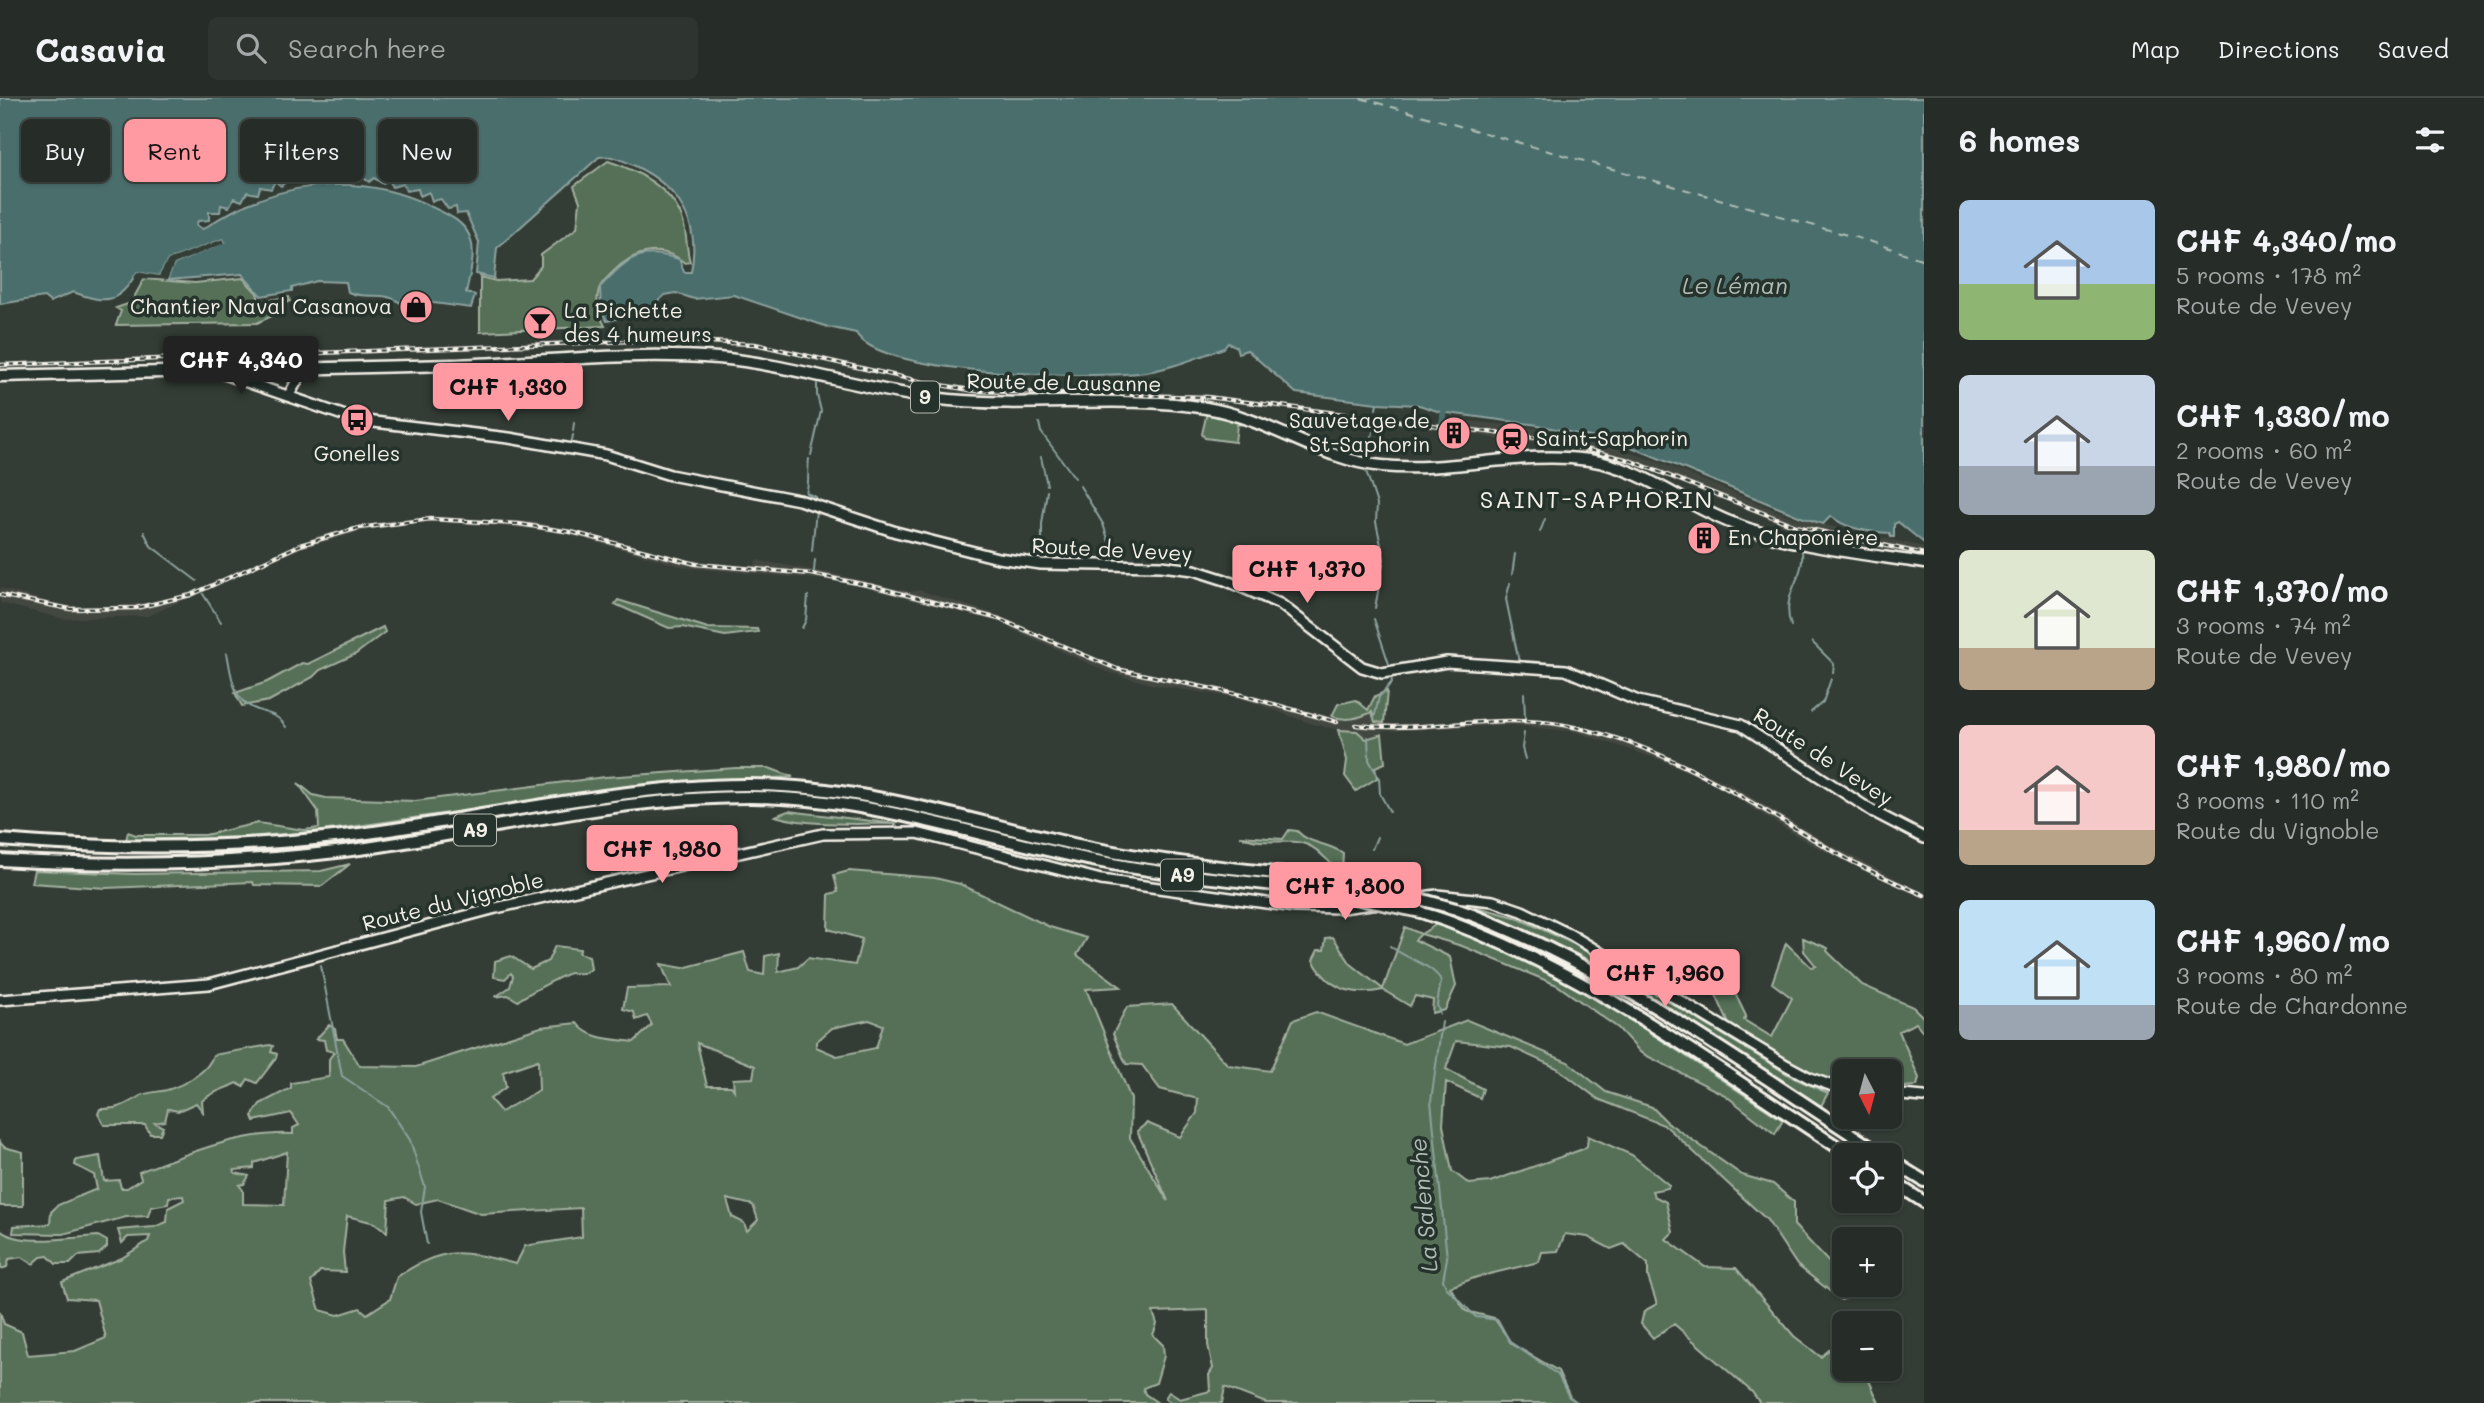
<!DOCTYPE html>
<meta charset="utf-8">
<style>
body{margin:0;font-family:Mali,sans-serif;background:#2e3530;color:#f1f3f6;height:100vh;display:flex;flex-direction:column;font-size:26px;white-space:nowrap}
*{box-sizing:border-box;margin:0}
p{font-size:23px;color:#a4a8a8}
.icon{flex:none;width:38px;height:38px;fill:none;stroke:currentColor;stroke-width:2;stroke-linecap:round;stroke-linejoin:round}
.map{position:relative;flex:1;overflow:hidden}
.drawer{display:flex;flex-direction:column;background:#262d28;width:560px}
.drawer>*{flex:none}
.banner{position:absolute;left:21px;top:21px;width:665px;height:63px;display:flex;gap:14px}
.needle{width:46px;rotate:174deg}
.controls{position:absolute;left:1832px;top:961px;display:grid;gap:14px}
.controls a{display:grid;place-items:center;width:70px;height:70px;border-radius:10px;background:#262d28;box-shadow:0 2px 5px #0004,0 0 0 2px #424945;font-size:35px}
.price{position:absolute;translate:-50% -60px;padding:0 16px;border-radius:7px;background:#ff9aa2;color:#111;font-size:23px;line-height:46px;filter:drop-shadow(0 2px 4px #0008)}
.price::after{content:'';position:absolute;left:50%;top:42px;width:21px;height:16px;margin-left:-10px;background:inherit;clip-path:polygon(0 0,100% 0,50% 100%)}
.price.current{background:#222;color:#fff}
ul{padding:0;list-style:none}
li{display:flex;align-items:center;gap:21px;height:175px;padding:0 35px}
li span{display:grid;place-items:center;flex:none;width:196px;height:140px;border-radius:10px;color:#555}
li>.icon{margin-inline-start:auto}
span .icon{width:84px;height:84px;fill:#fffc;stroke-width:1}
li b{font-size:30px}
h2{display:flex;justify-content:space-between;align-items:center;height:84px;padding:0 35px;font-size:30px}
.tag{padding:0 24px;border-radius:10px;background:#262d28;box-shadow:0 2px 5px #0004,0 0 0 2px #424945;font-size:24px;line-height:63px}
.tag.current{background:#ff9aa2;color:#111}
header{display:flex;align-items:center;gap:42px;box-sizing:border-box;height:98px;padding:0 35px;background:#262d28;border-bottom:2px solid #424945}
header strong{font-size:33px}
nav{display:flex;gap:38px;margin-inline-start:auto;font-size:24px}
.search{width:490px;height:63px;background:#2e3530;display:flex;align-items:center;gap:18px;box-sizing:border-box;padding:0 24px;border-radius:10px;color:#a4a8a8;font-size:26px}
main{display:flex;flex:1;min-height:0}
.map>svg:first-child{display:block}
</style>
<header>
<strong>Casavia</strong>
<div class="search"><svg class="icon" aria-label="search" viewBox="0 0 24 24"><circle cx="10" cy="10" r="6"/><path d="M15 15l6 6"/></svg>Search here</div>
<nav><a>Map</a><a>Directions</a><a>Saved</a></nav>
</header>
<main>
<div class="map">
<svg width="1924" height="1305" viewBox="0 0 1924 1305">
<rect width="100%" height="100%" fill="#333c35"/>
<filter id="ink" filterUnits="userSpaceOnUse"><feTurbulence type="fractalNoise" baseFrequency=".0143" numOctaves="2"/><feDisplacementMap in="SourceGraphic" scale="14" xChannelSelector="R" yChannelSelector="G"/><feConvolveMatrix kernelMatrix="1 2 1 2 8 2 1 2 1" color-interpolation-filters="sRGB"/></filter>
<g filter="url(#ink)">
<path fill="#43463f" d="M1450,321L1537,330L1605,346L1664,366L1795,420L1924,449V459L1792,431L1638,366L1581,351L1535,344L1519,346L1459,333L1448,330Z
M443,419L535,424L676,459L748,470L755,468L756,462L830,475L911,494L919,492L1002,518L999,524L838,483L688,470L555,433L431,423L363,433L299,451L148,518L63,521L0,505V490L56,506L86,510L164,503L208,489L317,438L383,423Z
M1014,524L1113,568L1221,590L1339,621L1372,613L1375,624L1393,626L1550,622L1614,637L1730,686L1827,745L1924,795V801L1808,745L1707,682L1663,663L1576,634L1512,627L1385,633L1366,641L1357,633L1339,632L1312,626L1243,601L1154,587L1107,574L1011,531Z"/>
<path fill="#547057" stroke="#a4b0a0" stroke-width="2" fill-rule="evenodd" d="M608,63C637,72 671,90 682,120C687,133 686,151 690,164L685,165C661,145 632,154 613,174C608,179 601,185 599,191C595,204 599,217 605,228L480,234V179L496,183L530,181L541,168V157L577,130L580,104L574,88Z
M243,180L257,195L259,203L289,199L290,203L275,210L274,217L257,225L116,227L121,213L116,210L131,205L144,181L195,185Z
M1207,314L1243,326L1237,327L1235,344L1205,340L1202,336Z
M618,502L708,530L757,531L758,534L725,538L682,529L669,530L615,506Z
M383,529L385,534L356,556L320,572L313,579L269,603L242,608L235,595L267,584L302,565L308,566Z
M1387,593L1384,625L1375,624L1372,614C1359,620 1346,624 1332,618L1338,606L1356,602L1368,612L1375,598Z
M1339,632L1357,633L1366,641L1382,636L1385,665L1375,669L1377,680L1356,693L1345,678L1347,662Z
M736,670H769L793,679L644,687L322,733L246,739L126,742L128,734L136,737H205L258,725L304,732L319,730L318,713L298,685L313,697L326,700L415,703L605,679Z
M788,713L897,726C856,725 813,729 775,718Z
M1289,732L1297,733C1310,747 1327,744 1343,755L1342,775L1335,774C1332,764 1328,763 1322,757C1298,732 1271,752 1240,738L1283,741Z
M350,766L322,788L254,787L253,784L106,790L31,785L34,772L134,776L321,773Z
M849,773L935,780L960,786L1050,829L1087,840L1077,857L1121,889L1086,891L1131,1001L1130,1040L1168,1103L1137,1033L1147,1025L1180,1039L1197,1015L1198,1001L1160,991L1142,967L1126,966L1113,936L1127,909L1172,906L1228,967L1270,973L1293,922L1316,914L1404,946L1467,922L1568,964L1606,994L1652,1009L1667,1024L1742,1077L1773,1086L1794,1104V1127L1836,1172L1841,1186L1854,1189L1855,1198L1841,1202L1797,1167L1767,1122L1666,1028L1598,1001L1557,970L1511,949L1456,943L1446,971L1483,991L1480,1000L1446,984L1443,1027L1452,1073L1469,1086L1490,1084L1583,1051L1587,1048L1588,1038L1632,1057L1669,1087L1668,1090L1652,1093L1654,1098L1666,1104L1673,1134L1666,1141L1705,1169L1736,1170L1794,1238L1821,1259L1837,1245L1844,1250V1270L1864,1271L1879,1305H1760L1752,1294L1674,1226L1653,1240L1641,1226L1644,1213L1657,1206L1648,1179V1166L1624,1146L1611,1151L1588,1139L1565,1136L1558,1153L1542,1154L1539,1164L1477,1179L1450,1189L1466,1213L1494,1220L1512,1246L1558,1273L1570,1299L1578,1305H1266L1225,1289L1222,1305H1171L1165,1300L1169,1294L1180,1301L1210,1293L1209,1277L1213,1270L1208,1247V1212L1153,1214L1157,1226L1153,1237L1163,1247L1164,1258L1156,1285L1143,1290L1145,1296L1158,1305H0V1214L4,1226L22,1234L28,1257L75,1253L106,1240L96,1202L67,1200L62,1184L122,1160L148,1143L150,1138L128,1139L122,1145L118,1132L154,1129L167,1124L168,1110L184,1102L183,1098L169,1099L168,1106L151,1109L148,1118L126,1119L63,1136L13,1135L14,1128L50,1126L51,1114L58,1107L97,1091L94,1077L75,1067L76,1062L100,1058L104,1083L119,1082L121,1090H127L141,1081L139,1074C189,1055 239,1034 293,1036V1030L299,1027L291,1015L254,1023L252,1018L260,1006L291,990V985L329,979V961L334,954L326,952L324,942L316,941L329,927L335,931L337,941H343L360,968L416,969L541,929L577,925C589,942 615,941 634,944L652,927L647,918L636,922L634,914L623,911L627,890L671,889L661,866L683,870L744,854L750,874L764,877L765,858L779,855L778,874L798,869L808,860L855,867L862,841L828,831L829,796L838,794L834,777ZM869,922L883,927L876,950L837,958L816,949V944L832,930ZM697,945L755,968L753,980L733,981L734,992L731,988H707ZM538,962L539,992L501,1014L490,1001L506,989L503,974ZM287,1054L284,1107L243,1106V1092L239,1087L244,1086L249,1078L235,1075L234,1072L254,1070V1065ZM404,1099L416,1106L438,1101L481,1116L581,1110L582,1139L525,1148L516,1166C463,1153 445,1146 397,1179L390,1201L367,1216L360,1210L338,1217L320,1212L311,1184L320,1173L345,1174L343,1154L347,1118L375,1125L387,1134L389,1102ZM727,1101L753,1107L758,1122L747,1133L744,1125L732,1119Z
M1473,808L1515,819L1574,846L1794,980L1828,995L1821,1008L1602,868Z
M1437,826C1564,868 1672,951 1783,1022L1775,1036L1725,997L1641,955L1618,930L1557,887L1462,848L1421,836L1415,842L1450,859L1456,888L1445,912L1432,915L1433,902L1415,898L1410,908L1383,892C1352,899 1328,891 1313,862L1318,852H1324L1326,840L1333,839L1351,866L1383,891L1405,829L1421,836Z
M1803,840L1828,850L1827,853L1862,887L1913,909L1924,920V935L1916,925L1899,933L1919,980L1917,988L1890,990V973H1844V985L1823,980L1786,961L1729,926L1715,895H1724L1727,890L1734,893L1746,918L1744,922L1772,939L1792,900L1772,885L1786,845L1811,869L1816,868L1804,853Z
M555,848L580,851L579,855L589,858L591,871C584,877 579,875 571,875C566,875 520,900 518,903L508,897L495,899L510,889L513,878L511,875L505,881L494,879L495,863L511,858L531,871L548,863Z
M270,947L273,948L271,954L277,956L276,960L257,985L248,981L243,989L237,985C226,991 212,993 202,1003L203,1014L196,1005L178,1013L168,1011L165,1023L155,1025L163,1029L160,1036H150L145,1027H104L98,1016L100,1011C117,1012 127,1006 140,998C147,994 159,994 167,992C183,987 209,974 213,957Z
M0,1044L4,1049L23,1054V1108H0Z
M0,1132C19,1149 73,1139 98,1138L107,1143V1149L99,1156L78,1158L70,1166H56L48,1158L41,1159L33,1166L22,1159L9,1161L7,1169L1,1171Z"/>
<path fill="#496e6c" stroke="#8da29e" stroke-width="2" d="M0,0H1924V445L1898,424L1894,426V439H1891L1889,435C1868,434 1845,431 1831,418L1823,426L1801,419L1629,348L1538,327L1440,314L1419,307L1377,305L1296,295L1247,252L1238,255L1236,248L1228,245L1224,250C1195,260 1169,272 1138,275C1087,280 880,278 856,235L828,229L734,197L694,201L676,195L665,197L646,214L607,223L601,212L600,189C627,161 638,148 679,161L684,174H691C701,125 679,89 635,68C622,62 614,57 599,59L497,150L494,180L476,176L479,144L466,115L457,116L456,109L448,111L441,101L432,103L429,94L420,98L418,91L406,93L403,86L392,89L388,82L383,86L374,80L369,84L360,77L351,82L346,76L337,81L331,76L327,81L317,77L312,83L302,79L295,85L289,81L281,88L275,83L271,91L260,89L258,96L247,94L242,103L234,100L229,109L221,107L220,114H209V122L198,123L196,127L203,131C271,84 357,71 432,109C447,116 466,124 471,142C476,158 469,179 466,195L475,197L471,210L426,204L402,206C382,191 369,203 348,194L346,184L317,183L292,190V193L261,198L242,176L167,182L174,166L225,144L223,141L168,162L159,178L137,174C119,206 106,206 73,194L50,204L44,199L0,206Z"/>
<path fill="#333c35" d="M223,141L225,145L174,166L167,182L164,183V177L160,181L134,180L137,174L159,178L168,162Z"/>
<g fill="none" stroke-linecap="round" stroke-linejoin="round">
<path stroke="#8da29e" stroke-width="2" d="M1376,311L1377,305
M1039,325L1041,334L1075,380
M573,333L574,325
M1372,339L1375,324
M571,347L573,337
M1363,356L1370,343
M811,357L821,313L817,297V286
M1041,359L1047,387
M809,361C807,373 810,384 806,395L816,399L817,402
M1366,373L1377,406L1376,424L1384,461L1375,510
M1080,388L1103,426L1115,462
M144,434L151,448L197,483
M1540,434L1545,421
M812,453L816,412
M1042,461V426L1047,393
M814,473L815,462
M1512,477L1515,456
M1510,485L1506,501L1519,564
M203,496L221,524
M1374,521L1390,569
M1791,528C1780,495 1805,482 1802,454
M802,530L806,522L808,498
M1812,544L1834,566L1833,575
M227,555C231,574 232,601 253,610C268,617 276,614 286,629
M1524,595L1525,620
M1811,614L1823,604L1831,581
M1374,621L1379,599L1392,584L1391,578
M1524,635L1522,650L1525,661
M1368,639L1369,662L1379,680L1380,696L1390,714
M1372,751L1377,739
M1390,848C1407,862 1429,864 1441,882L1437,907L1440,916
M321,868L342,978L388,1009L410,1042L425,1089L421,1114L427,1146
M1442,924L1431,1003L1447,1160L1443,1182L1446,1189L1476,1219L1498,1222L1510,1244L1558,1277L1569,1299L1579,1305"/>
<path stroke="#496e6c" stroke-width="7" d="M1442,329L1444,315"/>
<path stroke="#b0bdb6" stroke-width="2" stroke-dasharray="9 7" stroke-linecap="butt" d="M1360,0L1872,144L1924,162"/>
<defs>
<path id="secondary" d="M218,274L357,322L509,340L606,357L670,377L799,402L896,434L998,460L1041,466L1161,468L1194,472L1225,482L1280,506L1362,569L1382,575L1447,564L1566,572L1638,603L1741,627L1872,713L1924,740
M289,297L303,272
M0,902L209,886L496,810L823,736L917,735L1101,782L1295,809L1342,810L1437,797L1493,803L1522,813L1571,837L1786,967L1810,980L1844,992
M1890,996L1924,999"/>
<path id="primary" d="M0,278C151,275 302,272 452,267C540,264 630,253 718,260C796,267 872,295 950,302C1035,310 1122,296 1206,310C1268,320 1320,362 1382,368C1451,375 1521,352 1589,362C1642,370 1683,406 1732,425C1793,449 1860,455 1924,465"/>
<path id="highway" d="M0,742C120,752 241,751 360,736C489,719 615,688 745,687C859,686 963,721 1073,746C1154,764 1236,770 1318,780
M0,762C122,769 245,767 367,750C494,731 621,699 750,699C871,699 981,740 1097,763C1169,778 1243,782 1316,792
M1456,811C1606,864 1749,971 1883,1057
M1421,814C1578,865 1713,969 1850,1057
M1890,1062L1924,1083
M1890,1082L1924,1104"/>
</defs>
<use href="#secondary" stroke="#f4f1e8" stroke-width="14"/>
<use href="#primary" stroke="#f4f1e8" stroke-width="15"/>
<use href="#highway" stroke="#f4f1e8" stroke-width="16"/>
<use href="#secondary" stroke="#26332d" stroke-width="9"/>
<use href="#primary" stroke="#26332d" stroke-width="10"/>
<use href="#highway" stroke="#26332d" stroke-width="10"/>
<defs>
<path id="rail" d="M0,267L660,242L755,246L923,284L976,293L1207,299L1544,341L1629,362L1796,428L1924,456
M0,497L70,511L136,510L191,497L300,447L359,430L431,421L519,426L571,434L696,466L811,476L872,488L999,521L1117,571L1241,597L1337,624
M1356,627C1425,635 1495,615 1564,627C1668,646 1753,707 1842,758C1869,773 1896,785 1924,797"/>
</defs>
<use href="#rail" stroke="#f4f1e8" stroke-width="4.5"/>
<use href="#rail" stroke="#26332d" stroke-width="2" stroke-dasharray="5" stroke-linecap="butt"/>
<defs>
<path id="highway-bridge" d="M1318,780L1383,791L1456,811
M1316,792L1421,814"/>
</defs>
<use href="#highway-bridge" stroke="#f4f1e8" stroke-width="16" stroke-linecap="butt"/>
<use href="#highway-bridge" stroke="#26332d" stroke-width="10"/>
</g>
</g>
<defs>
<symbol id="shop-disc" viewBox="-11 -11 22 22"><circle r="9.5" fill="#ff9aa2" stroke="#26332d"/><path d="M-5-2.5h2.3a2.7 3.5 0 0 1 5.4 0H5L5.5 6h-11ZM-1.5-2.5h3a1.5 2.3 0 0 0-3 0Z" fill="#111"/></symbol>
<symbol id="bar-disc" viewBox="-11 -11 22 22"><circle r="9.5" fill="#ff9aa2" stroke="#26332d"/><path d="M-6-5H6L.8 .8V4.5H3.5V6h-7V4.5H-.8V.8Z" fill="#111"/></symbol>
<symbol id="bus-disc" viewBox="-11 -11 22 22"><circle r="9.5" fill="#ff9aa2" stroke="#26332d"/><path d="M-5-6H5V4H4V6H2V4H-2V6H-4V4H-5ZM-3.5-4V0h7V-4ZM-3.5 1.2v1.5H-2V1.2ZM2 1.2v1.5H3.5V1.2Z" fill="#111"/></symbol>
<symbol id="building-disc" viewBox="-11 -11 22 22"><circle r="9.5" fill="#ff9aa2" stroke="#26332d"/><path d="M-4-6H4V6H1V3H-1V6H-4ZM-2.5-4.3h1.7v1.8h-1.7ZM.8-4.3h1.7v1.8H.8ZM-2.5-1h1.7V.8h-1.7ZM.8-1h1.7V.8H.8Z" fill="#111"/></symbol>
<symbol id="station-disc" viewBox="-11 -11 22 22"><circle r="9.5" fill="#ff9aa2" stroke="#26332d"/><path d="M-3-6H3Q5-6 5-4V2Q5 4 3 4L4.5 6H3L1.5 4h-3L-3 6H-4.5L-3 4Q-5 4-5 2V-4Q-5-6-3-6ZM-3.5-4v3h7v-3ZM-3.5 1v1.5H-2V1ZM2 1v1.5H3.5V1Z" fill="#111"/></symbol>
</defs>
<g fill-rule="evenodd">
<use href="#shop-disc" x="397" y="190" width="38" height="38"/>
<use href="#bar-disc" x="521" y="206" width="38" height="38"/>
<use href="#bus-disc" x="338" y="303" width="38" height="38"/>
<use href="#building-disc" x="1435" y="316" width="38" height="38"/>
<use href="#station-disc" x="1493" y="322" width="38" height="38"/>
<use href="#building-disc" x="1685" y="421" width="38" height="38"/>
</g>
<g text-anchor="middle" stroke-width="7" stroke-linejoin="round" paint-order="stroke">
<g fill="#26332d" stroke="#b6b8b0" stroke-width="2">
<rect x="911" y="283.5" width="28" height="31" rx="5"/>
<rect x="454" y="716.5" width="42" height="31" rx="5"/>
<rect x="1161" y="761.5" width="42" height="31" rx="5"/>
</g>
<g font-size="19" font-weight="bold" fill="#f4f1e8">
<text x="925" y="306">9</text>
<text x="475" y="739">A9</text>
<text x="1182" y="784">A9</text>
</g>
<g font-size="21" fill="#f4f1e8" stroke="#26332d" text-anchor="start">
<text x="392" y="216" text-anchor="end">Chantier Naval Casanova</text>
<text x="564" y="220">La Pichette<tspan x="564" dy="24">des 4 humeurs</tspan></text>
<text x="1430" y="330" text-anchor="end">Sauvetage de<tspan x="1430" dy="24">St-Saphorin</tspan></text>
<text x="1536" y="348">Saint-Saphorin</text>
<text x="357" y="363" text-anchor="middle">Gonelles</text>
<text x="1728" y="447">En Chaponière</text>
</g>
<g font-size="21" fill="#f4f1e8" stroke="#26332d">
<text transform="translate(1064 285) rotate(1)" y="7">Route de Lausanne</text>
<text transform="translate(1112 452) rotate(3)" y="7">Route de Vevey</text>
<text transform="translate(1823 659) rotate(33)" y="7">Route de Vevey</text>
<text transform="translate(453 804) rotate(-14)" y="7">Route du Vignoble</text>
</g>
<g font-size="23" font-style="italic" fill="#b0bdb6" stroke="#26332d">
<text x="1735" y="196">Le Léman</text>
<text transform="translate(1424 1107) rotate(-95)" y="8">La Salenche</text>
</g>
<g font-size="24" letter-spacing="2" fill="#f4f1e8" stroke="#26332d">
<text x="1597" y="410">SAINT-SAPHORIN</text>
</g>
</g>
</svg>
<div class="controls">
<a><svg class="needle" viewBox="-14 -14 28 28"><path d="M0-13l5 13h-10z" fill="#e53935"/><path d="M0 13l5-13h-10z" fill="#a4a8a8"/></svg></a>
<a><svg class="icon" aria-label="locate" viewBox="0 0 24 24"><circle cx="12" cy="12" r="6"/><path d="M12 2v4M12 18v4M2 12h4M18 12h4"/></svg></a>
<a>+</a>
<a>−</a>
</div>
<b class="price current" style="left:241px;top:298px">CHF 4,340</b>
<b class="price" style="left:508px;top:325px">CHF 1,330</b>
<b class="price" style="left:1307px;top:507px">CHF 1,370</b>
<b class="price" style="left:662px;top:787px">CHF 1,980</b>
<b class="price" style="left:1345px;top:824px">CHF 1,800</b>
<b class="price" style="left:1665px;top:911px">CHF 1,960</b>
<div class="banner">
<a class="tag">Buy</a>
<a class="tag current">Rent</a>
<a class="tag">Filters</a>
<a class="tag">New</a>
</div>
</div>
<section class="drawer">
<h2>6 homes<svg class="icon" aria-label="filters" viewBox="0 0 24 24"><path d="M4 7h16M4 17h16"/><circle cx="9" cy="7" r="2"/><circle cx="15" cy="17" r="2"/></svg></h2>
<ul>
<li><span style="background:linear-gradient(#a9c7e8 60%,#8fb573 0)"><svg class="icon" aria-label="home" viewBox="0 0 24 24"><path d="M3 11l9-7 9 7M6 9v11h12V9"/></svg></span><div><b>CHF 4,340/mo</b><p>5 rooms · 178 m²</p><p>Route de Vevey</p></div></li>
<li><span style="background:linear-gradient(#c9d6e8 65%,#9aa5b1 0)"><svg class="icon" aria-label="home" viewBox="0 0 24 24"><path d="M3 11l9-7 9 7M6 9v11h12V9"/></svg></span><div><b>CHF 1,330/mo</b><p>2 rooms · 60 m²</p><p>Route de Vevey</p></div></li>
<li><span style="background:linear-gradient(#dfe7d0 70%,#b9a48a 0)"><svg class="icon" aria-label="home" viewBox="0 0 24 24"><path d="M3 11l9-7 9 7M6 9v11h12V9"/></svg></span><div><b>CHF 1,370/mo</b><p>3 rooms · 74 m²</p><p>Route de Vevey</p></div></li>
<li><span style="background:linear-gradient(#f6c9c9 75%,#b9a48a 0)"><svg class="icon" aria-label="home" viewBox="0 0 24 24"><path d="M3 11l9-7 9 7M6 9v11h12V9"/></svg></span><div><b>CHF 1,980/mo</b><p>3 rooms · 110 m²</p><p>Route du Vignoble</p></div></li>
<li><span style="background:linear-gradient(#bfe0f5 75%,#9aa5b1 0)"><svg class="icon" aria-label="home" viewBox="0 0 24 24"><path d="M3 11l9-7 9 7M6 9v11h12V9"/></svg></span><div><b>CHF 1,960/mo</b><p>3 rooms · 80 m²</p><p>Route de Chardonne</p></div></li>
</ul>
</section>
</main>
